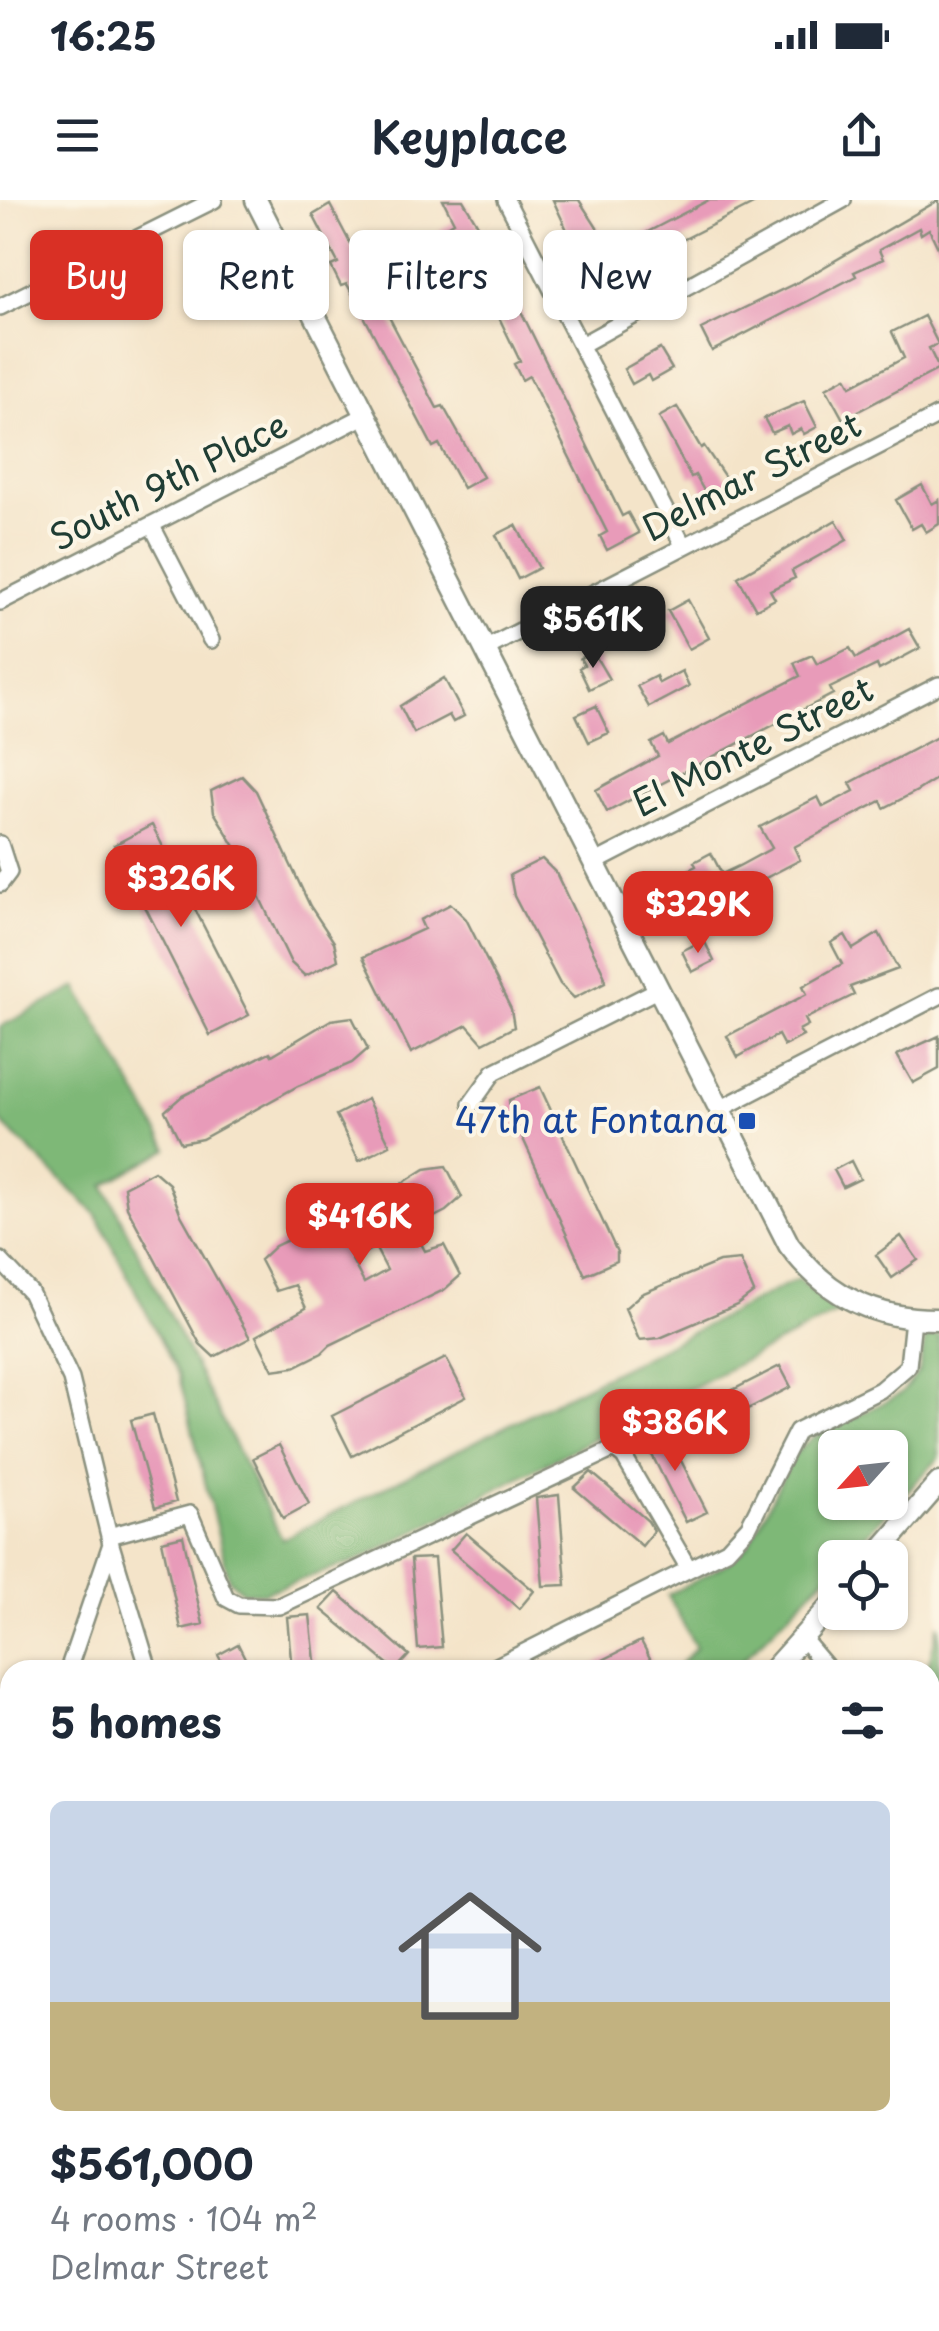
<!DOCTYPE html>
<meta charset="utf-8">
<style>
body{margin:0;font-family:"Playpen Sans",sans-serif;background:#f6f6f7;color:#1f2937;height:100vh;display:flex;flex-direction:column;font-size:38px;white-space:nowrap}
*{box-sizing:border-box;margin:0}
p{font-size:32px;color:#747a83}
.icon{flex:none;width:55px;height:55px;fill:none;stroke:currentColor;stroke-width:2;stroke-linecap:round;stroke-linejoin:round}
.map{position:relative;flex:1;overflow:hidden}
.panel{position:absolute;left:0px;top:1460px;width:940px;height:672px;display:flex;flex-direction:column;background:#fff;border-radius:30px 30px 0 0;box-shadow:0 2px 8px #0004}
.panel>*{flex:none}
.hud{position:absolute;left:30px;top:30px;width:880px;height:90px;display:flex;gap:20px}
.needle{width:65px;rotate:243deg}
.fabs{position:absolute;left:818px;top:1230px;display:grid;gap:20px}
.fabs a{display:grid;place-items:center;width:90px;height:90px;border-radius:15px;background:#fff;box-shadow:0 2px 8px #0004;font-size:50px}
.price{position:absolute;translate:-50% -85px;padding:0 22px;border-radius:20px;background:#d93025;color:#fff;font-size:32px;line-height:65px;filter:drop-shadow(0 2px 5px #0008)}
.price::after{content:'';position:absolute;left:50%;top:60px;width:30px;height:22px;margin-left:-15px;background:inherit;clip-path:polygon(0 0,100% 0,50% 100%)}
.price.current{background:#222;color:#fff}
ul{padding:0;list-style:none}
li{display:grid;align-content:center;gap:20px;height:530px;padding:0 50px}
li span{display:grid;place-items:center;height:310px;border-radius:15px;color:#555}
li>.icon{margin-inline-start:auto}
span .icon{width:180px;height:180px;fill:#fffc;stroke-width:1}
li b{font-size:42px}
h2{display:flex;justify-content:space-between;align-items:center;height:120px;padding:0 50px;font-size:42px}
.pill{padding:0 35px;border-radius:15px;background:#fff;box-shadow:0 2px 8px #0004;font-size:35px;line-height:90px}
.pill.current{background:#d93025;color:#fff}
.status{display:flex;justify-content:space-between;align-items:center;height:70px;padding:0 50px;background:#fff;direction:ltr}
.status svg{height:28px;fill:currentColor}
header{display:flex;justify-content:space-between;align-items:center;height:130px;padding:0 50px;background:#fff;font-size:45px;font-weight:600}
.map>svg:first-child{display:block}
</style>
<div class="status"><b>16:25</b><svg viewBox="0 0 49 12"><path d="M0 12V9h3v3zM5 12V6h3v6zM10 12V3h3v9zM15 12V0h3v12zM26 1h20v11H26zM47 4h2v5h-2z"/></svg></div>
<header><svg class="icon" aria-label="menu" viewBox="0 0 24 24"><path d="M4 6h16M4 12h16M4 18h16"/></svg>Keyplace<svg class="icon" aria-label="share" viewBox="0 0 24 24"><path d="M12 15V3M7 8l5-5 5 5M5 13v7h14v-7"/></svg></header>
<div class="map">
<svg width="939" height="2131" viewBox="0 0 939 2131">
<rect width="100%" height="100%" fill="#fcf5e5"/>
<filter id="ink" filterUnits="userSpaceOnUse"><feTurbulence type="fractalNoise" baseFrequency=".01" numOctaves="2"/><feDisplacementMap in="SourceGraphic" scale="20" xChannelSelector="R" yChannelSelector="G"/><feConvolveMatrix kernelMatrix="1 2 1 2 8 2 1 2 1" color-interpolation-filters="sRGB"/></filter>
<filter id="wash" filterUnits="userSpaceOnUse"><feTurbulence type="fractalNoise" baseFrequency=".0048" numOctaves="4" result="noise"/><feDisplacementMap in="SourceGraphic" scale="40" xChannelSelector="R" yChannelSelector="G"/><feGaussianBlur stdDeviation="2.25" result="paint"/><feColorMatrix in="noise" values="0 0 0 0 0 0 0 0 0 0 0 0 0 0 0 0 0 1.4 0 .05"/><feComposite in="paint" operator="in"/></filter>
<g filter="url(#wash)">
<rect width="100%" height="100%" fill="#f4e4c9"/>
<path fill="#7eb877" stroke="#4e7a56" stroke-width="2.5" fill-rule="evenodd" d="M77,787L168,949L104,985L282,1339L798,1079L838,1112L359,1360L262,1393L243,1392L229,1379L179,1176L96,1014L0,921V827Z
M926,1136H939V1258L844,1357L835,1358V1367L733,1470H674L696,1448L668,1395L726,1364L749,1345L794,1254L812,1238L901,1194L919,1171ZM835,1248H890V1302H835Z
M939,1424V1619L930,1633L927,1470Z
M10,1644V1876L0,1870V1649Z
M939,2046V2131H890V2123L930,2122V2065Z
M10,2054V2122L262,2123L259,2131H0V2065Z"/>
<g id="blocks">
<path fill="#e89bb9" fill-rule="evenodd" d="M443,0H463L481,30L622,316L628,313L639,333L607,350L600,336L607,332L529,176L522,180L514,164L520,161L477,72L456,37L446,42L440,30L454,22Z
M553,0H579L625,71L594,88Z
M709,0H761L651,56L640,36Z
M939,0V50L929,29L921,34L919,28L879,50L883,59L854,72L856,76L712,151L701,129L800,81Z
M330,5L437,208L443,206L483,277L463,288L439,244L433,247L347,84L341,86L331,66L338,63L313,15Z
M924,116L938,144L929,148L939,169L843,219L826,188L846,177L851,186L904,158L892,132Z
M660,149L672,169L651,181L648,175L632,184L624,169Z
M804,201L817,227L804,234L801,229L791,234L788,226L772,233L764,218Z
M677,207L701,248L704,246L729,283L707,296L695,275L691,277L659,217Z
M922,285L932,304L939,300V324L926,332L921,324L912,329L896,300Z
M836,320L847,340L792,371L795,378L770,390L775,399L756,409L738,377Z
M516,325L539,368L518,379L496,335Z
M688,400L709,438L689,449L668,411Z
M909,429L920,448L879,470L877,465L830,488L833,494L607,612L596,590L658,556L651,543L664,536L668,544L800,476L794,463L812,455L817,464L850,448L856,458Z
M593,452L609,479L589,489L579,468L584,465L580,458Z
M682,471L689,486L649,507L637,486L656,476L659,483Z
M444,478L464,516L453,522L449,515L414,533L400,506Z
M596,506L609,533L589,542L576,515Z
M939,536V577L917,591L884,608L881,601L794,647L800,660L716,704L711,696L673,715L670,709L655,716L643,693L696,666L694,662L711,653L722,674L739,666L772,648L760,627L818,597L823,607L854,591L850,583Z
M242,576L256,591L310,706L334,742L338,760L305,776L291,763L236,648L214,612L211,591Z
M152,625L249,815L210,835L114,645Z
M542,659L556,673L604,774L605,782L574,798L560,784L514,696L510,675Z
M451,704L466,719L511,809L514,827L483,843L467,825L411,853L363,757L424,729L420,720Z
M879,733L898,769L850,787L854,795L805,819L808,825L799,830L803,836L784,846L778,835L738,857L727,836L807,794L803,786L842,764L831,743L845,735L853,749Z
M704,740L714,761L692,772L682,751Z
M352,817L368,849L352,863L298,886L202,939L181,943L165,911L181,897L270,852L272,855L331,820Z
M939,836V869L913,883L897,855Z
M540,887L617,1052V1061L585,1075L510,910L509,900Z
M367,899L390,945L359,961L336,915Z
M851,961L860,979L843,987L834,970Z
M446,966L462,997L446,1011L413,1028L425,1051L444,1045L460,1076L444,1090L330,1145L322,1153L294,1167L273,1170L256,1136L306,1108L295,1085L276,1091L260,1060L275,1046L390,991L425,969ZM375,1047L387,1070L364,1083L352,1060Z
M154,971L169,984L181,1015L250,1138L214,1157L200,1144L127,1007L124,987Z
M901,1036L918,1060L892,1078L876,1055Z
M740,1060L754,1092L737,1105L660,1138L639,1140L625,1108L641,1094L719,1062Z
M446,1158L466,1197L352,1256L332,1216Z
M780,1166L791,1187L706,1230L695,1209Z
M153,1214L176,1302L155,1308L131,1220Z
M664,1227L707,1312L686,1322L643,1237Z
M279,1245L309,1304L283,1318L253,1258Z
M591,1272L648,1321L654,1331L642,1346L574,1288Z
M559,1295L566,1385L543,1386L536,1298Z
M466,1333L534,1391L519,1409L451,1350Z
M183,1336L203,1424L181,1429L162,1341Z
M434,1358L442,1447L418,1449L411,1359Z
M337,1392L409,1455L395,1470L321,1409Z
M310,1415L316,1470H292L287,1417Z
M641,1441L652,1462L635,1470H583Z
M238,1444L251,1470H226L218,1455Z"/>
</g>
</g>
<g filter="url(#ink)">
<use href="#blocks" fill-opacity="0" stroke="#8a907e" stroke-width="2.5"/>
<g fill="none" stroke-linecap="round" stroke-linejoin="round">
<defs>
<path id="street" d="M506,0L683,345
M0,107L214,0
M581,145L843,0
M152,326L211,440
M0,402L366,215
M485,449L939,215
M0,644L9,672L0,684
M594,663L939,485
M471,904L494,872L659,789
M720,909L939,796
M0,1060L30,1092L71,1179L111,1344L68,1470
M109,1336L190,1314L226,1398L239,1405L279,1406L614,1249L624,1257L689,1369
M111,1345L149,1470
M802,1438L829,1470
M489,1470L727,1350L749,1326L797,1231L880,1190L908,1166L913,1119
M930,1772L939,1771
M930,1922L939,1920
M476,2122L480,2131
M364,2131L367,2122
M526,2131L542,2122"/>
<path id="secondary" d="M256,0L789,1045C827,1096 876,1120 939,1119
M874,1358L939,1283
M773,1470L835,1401
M0,2019L10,2009"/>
</defs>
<use href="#street" stroke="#8a907e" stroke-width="20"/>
<use href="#secondary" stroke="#8a907e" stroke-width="25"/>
<use href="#street" stroke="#fff" stroke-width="15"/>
<use href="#secondary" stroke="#fff" stroke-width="20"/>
</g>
</g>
<rect fill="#1a4fb4" stroke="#fcf5e5" stroke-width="4" x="737" y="911" width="20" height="20" rx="5"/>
<g text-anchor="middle" stroke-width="8" stroke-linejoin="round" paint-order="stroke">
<g font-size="35" fill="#1f3d34" stroke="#fcf5e5">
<text transform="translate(752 277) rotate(-27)" y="12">Delmar Street</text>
<text transform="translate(169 282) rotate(-27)" y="12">South 9th Place</text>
<text transform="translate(753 547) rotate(-27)" y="12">El Monte Street</text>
</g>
<g font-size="35" fill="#164399" stroke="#fcf5e5" text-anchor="end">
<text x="727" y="933">47th at Fontana</text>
</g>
</g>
</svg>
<div class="fabs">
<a><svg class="needle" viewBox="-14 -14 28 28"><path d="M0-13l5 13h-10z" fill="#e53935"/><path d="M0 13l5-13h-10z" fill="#747a83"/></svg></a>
<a><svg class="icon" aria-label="locate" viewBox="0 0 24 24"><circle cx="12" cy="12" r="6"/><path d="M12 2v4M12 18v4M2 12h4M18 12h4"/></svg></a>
</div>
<b class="price current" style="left:593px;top:471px">$561K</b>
<b class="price" style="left:181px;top:730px">$326K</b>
<b class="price" style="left:698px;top:756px">$329K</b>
<b class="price" style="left:360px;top:1068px">$416K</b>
<b class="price" style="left:675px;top:1274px">$386K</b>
<div class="hud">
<a class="pill current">Buy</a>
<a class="pill">Rent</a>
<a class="pill">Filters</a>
<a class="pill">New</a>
</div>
<section class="panel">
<h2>5 homes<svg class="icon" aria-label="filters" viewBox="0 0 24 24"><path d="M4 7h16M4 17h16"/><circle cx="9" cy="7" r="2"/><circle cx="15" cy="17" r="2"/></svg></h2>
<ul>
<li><span style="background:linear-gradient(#c9d6e8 65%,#c2b280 0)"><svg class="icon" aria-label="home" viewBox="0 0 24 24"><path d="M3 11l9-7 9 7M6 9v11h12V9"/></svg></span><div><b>$561,000</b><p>4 rooms · 104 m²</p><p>Delmar Street</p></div></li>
</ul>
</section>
</div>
